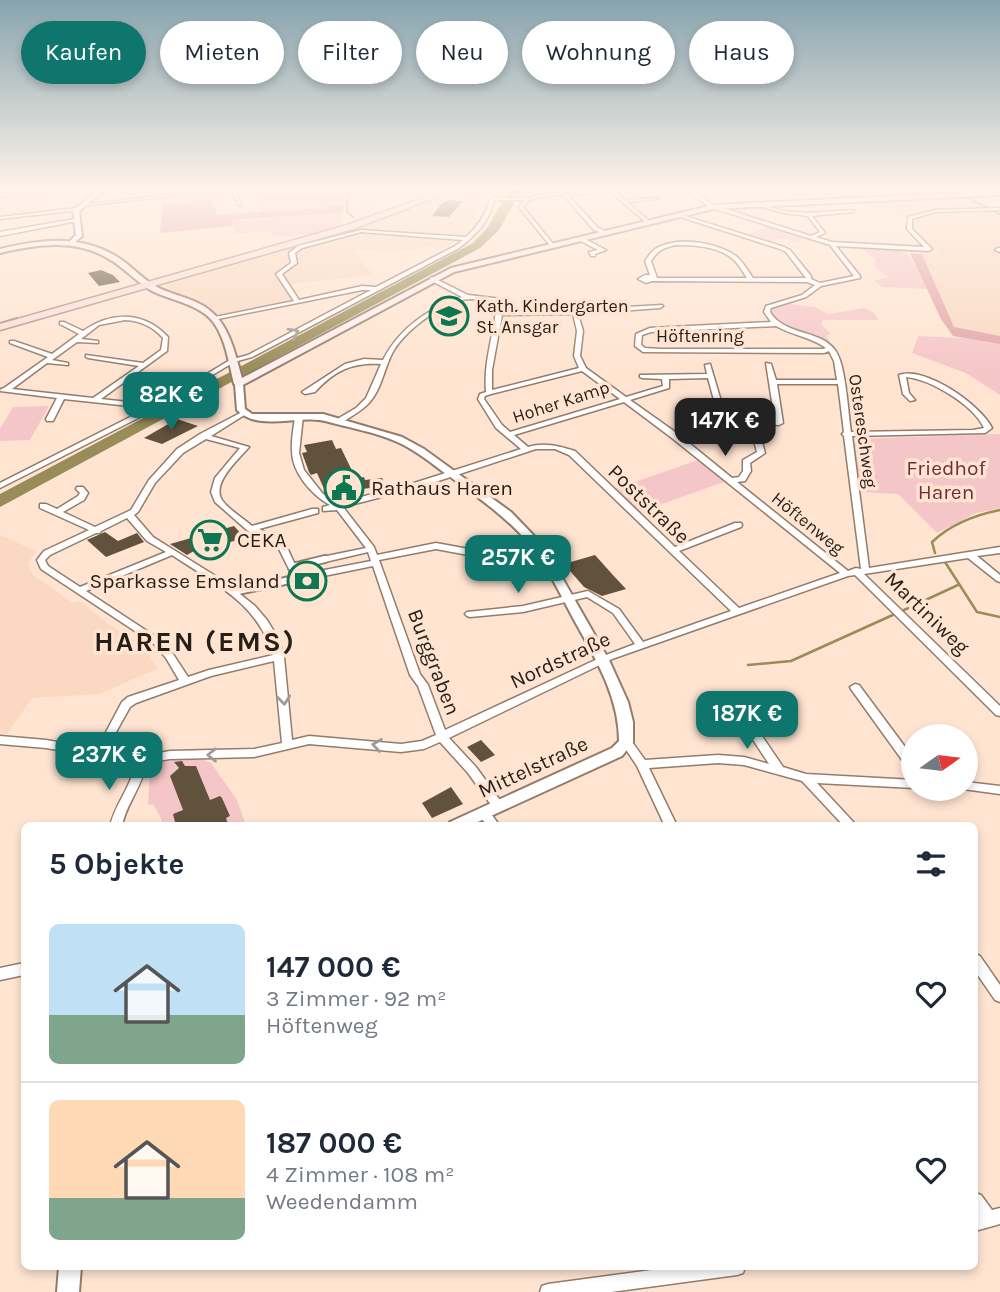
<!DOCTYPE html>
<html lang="de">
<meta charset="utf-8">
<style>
body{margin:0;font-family:Karla,sans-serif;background:#f2f2f3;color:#1f2937;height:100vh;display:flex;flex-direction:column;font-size:26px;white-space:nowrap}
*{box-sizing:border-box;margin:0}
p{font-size:23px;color:#747a83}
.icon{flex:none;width:38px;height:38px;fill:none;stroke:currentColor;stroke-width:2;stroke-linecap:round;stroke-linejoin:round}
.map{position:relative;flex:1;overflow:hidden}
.details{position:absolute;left:21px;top:822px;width:957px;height:448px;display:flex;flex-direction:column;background:#fff;border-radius:10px;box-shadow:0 4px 10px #0003}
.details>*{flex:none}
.hud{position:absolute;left:21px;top:21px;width:959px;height:63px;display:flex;gap:14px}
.needle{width:46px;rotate:76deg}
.controls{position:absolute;left:901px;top:724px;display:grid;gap:14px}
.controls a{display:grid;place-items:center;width:77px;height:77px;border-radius:50%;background:#fff;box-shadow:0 4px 10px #0003;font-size:35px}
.price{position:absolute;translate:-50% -60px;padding:0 16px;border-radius:14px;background:#0f766e;color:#fff;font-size:23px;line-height:46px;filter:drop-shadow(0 2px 4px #0008)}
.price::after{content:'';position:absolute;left:50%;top:42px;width:21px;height:16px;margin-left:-10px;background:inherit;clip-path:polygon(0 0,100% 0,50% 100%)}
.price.current{background:#222;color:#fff}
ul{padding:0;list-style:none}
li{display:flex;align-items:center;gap:21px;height:175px;padding:0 28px}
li+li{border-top:2px solid #e0e1e3}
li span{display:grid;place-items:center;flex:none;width:196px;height:140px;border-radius:10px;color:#555}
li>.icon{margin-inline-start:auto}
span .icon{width:84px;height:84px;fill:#fffc;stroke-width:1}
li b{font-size:30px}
h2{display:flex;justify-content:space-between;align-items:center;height:84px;padding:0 28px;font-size:30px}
.pill{padding:0 24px;border-radius:32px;background:#fff;box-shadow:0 4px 10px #0003;font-size:24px;line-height:63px}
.pill.current{background:#0f766e;color:#fff}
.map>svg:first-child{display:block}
</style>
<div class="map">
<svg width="1000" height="1292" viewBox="0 0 1000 1292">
<rect width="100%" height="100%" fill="#ffe4d1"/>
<path fill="#fad8c1" d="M360,190H432L407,201L359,205Z
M460,191L477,197L482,204L468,229L458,239L445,249L423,246L421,249L384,252L354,249L373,275L290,284L284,286L292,300L288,302L224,315H219L178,296L166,287L167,284L361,227Z
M34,192L32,200L47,199V212L0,217V196Z
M958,196L983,208L931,211L901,217L858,200Z
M1000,210V336L954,328L922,254H942L930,247L913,228L914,218L951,212Z
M0,535L36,551L28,563L33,575L73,603L80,601L111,626L147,646L154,653L149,657L158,668L100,694L32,698L7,734L0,733Z"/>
<path fill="#f5c6c8" d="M266,190H346L344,206L261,212V194Z
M343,213L342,225L311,234L273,237L271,231L234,234L232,221Z
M769,226L806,237L795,242L780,238L768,242L746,235Z
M861,248C910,249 906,246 927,289L882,287L874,281L889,277L875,267V259Z
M784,303L815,307L828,314L865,308L874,313L878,320H823L821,324L831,334L826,335L831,344H828L782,325L770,314L773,308Z
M918,336L964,338L1000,344V395L966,373L912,353Z
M49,406L30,440L0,441V429L13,407Z
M1000,434V508L976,513L937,533L898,494L861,492L852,439Z
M698,460L724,482L639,512L615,489Z
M173,760H204L211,763L237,800L246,826H162L161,818L153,804L148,805L150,770L159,763Z"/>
<path fill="#e3a5a8" d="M211,200L217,215L344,206L343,213L232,220L233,226L160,233L163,204Z
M910,253L922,254L954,327L1000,336V344L953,336L941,319Z"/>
<path fill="#988d58" d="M509,190H521L499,230L480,248L0,507V494L473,243L488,227Z"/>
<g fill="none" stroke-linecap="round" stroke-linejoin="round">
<path stroke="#988d58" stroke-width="2" d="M348,190L347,212L353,217
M950,190L954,192
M963,196L986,207
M995,212L1000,214
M0,323L17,318"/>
<path stroke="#988d58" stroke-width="2.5" d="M935,553L932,542C951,524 975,515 1000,510
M945,562L977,612L1000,617
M904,610L958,585
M748,665L791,661L895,614"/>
</g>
<path fill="#61523d" d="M449,200L463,201L449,217L432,216L442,203Z
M101,270L113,275L120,282L99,286L88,273Z
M177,419L198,426L162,444L144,438Z
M332,440L336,449L341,448L356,479L364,477L365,480L382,478L386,486L354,490L356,496L339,499L334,492L325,491L317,473L311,475L309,472L302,453L307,452L304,445Z
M234,526L245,538L208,548L206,544L187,555L170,544Z
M105,532L118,541L137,533L144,542L106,557L87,540Z
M595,555L612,574L626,589L602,596L584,587L564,564Z
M481,740L495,755L481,762L467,747Z
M182,761L185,766H196L210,800L220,796L222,798L230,816L226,818L228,824L176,826L173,814L183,810L170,776L179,768L174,762Z
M451,787L463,804L432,818L422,803Z"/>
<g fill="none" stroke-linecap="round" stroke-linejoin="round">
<defs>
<path id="pedestrian" d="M295,577L292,567L325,559
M233,592L304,577"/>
<path id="minor" d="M28,190H38L0,197V195Z
M213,190H227L81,206L79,205Z
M231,190H235L242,206L238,205Z
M481,190H485L493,198H527L544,194L622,190L616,192L624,200L657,198L659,199L627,202L650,222L648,224L611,192L568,195L598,228L607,232V234H605L594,230L563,195L544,196L529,200L523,207L554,245V247L552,248L519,207L524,200H494C490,221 475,236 459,248L252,357L234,362L158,408L0,488V483L148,408L64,399L53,421H47L46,419L57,398L0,391L1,389L4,388L48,357L10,343V341H14L52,354L79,334L60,324V322H64L83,331C111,311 144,311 168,337L167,351L101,399L155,405L230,360L248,355L371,290H362L213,320V318L215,317L294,301L276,274L291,263L289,253L298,246L361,230L466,237C478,226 486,215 490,199ZM361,232L463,240L455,246L376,287L362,286L299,300L282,274L297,263L295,253L302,248ZM125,320C141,321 152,326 163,338L161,350L143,363L86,355V357L88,358L139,366L93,398L12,389L47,363L68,365V363L52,360L77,342L98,343V341L81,339L99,325Z
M687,190H692L713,205L811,236L820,232L808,216L784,213L759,206L761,205L784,211L806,213L854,210L852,212L812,216L825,233L816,237L832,242L924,247L907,229L908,217L935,210L1000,208V210L935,212L912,219V229L932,249L929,251L836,246L860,276V278L821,286L806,297L771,308L770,312C785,336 819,329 835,350C846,364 848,413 851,432L973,430L984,428C974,405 930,379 906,377L909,393L915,400L910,401L903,394L899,375C924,365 981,405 992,428L985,433L852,436L869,568L1000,547V553L977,556L1000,575V582L997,581L968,558L864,574L1000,706V716L996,715L855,575L848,576L612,659L449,738L476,767L502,803L504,806L502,809L498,810L494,809L468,773L440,742L424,749L401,752L309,744L254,757L170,759L146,763C143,786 126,804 122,826H110C115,804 132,786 135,763L46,748L0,744V736L46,740L97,749L122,702L128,697L179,680L166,658L153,643L41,569L37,560L44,551L89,530L40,508V504H46L57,509L78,496L80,493L76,489L77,487H83L88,493L84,500L63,512L95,527L131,510L149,480L177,449L200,434L244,411L246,412V414L211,436L249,447C239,459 211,483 222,500C229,510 243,518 252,526L312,509H318V513L259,529L284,541L296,567L295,569H289L277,545L248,531L215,502L211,492L215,478L240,448L206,439L183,453L155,483L138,512L134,515L153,537L225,582L255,606L267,620L278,638L284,657L292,740L309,736L401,744L422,741L436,735L418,686L410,675L373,566L304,580L300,577L304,574L371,561L368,552L325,562L321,559L322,557L366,548L337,510L323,511V507L330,505C312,495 292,473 292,451C291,439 294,427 295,416L299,414L303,416L299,453L304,470L323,494L338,503L414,483L521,449L496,428L478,399L480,394L486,392C483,361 495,332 497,301C488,301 478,299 470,299C445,300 407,329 394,350C384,367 382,390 368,404C360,412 350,417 341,423H338L334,421L356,408L366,398L381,364C352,362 334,371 315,392L305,394L302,392L345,364L364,359L383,360C400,327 428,309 462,297L430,280V278L432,277L468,295L502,299V311L575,310L662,305L663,306L660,308L578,314L583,331L580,356L586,368L626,397L663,386L662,379L642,378L640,377V375L707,374L705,365L710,364L726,418L775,421L766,363L771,364L776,380H837L834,361L829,351L824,353L643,352L635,346L636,334L650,328L771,322L764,312L766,306L802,295L815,285L807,282L652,281L646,283L638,279L645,275H650L645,261C650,254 653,249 661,246C681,237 719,243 736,256C743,262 748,271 753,278H806L786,252L780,249L677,216L679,214L784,247L790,250L811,276V279L820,283L854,276L830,245L709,207ZM675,245C694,245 719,246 734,260C739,265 743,272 747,278H657L651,261C657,251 663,248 675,245ZM573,314L577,331L574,356L579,368L492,390V370L502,315ZM776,326C791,335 811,337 826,348L823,349H662L645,348L641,345L642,335L651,332ZM582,371L620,399L510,432L502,425L484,399L485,396L491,394ZM708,378L720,422L779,425L783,423L777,384H838L844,432L842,434L844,436L861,569L856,568L848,571L737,482L745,481L751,471L750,463L765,453L757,424H754L750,426L757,452L743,460V471L739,477L732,478L678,434L630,400L669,388V379ZM624,402L672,438L840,573L739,608L679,551L741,527L742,525L741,523H735L675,547L575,451C559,446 544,442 528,447L514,435ZM536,449H555L569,455L731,611L643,642L619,609L588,591L523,606L467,612L465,614L467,616L470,617L523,612L587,597L613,613L635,644L606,655L445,730L428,685L420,674L379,560L436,549L550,570L554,567L550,564L436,543L377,555L374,547L343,507L420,487ZM127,518L147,541L166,552L80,587L48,566L45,560L50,555L96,533H100L101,531ZM172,555C215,584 257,602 273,655L209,670L188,677L173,654L159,639L86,591ZM274,661L282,743L254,749L170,751L141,756L106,750L130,707L136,703L211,676Z
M721,190H796L794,191L734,193Z
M77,208L79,210L0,219V217Z
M75,219L77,221L0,236V232Z
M579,238H583L606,250L595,254V256H591L589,252L598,250L579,240Z
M998,248H1000V252L995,250Z
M855,684L859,685L914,759V772L910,771L851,689L850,687Z
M741,710L745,711L783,767L806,774L914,780V788L817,783L857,826H844L802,781L744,765L718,763L649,768L677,826H665L637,766L621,742L622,739H630L645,760L718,755L744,757L769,764L736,714L737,711Z
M966,782L1000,786V794L963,789H966Z
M484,808L488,810L500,826H487L478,813L480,810Z
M975,954L980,956L1000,985V1002L995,1000L975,971Z
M24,963V975L0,980V968Z
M975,1193L981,1195L992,1210L1000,1208V1224L975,1231Z
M674,1267H745L743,1273L737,1275L611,1292H540L542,1286L548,1284Z"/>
<path id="tertiary" d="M98,190H105L79,211L82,236L74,243H70V241L76,235L73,210Z
M239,381L243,384L245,409L252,414H323L402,437L424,449L511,512L536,538L556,567L609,660L628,702L633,722V742L622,756L469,826H448L450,822L612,748L619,741C619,699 598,663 578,627C562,599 548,565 526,540C504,515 476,496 449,476C432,464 415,449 395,441C374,432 351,428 329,422C300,413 260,433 237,410L235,384Z
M59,1267H81L79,1292H57Z"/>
<path id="secondary" d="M1000,191V195L713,209L454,272L239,387L234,384C229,364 226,340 214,323C200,304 172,301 152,291C138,283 127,271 114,262C78,238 40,244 0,253V249C41,239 82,234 119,258C131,266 141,277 153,285C167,293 183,296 198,303C228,317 234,349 242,378L451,268L713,205Z"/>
<path id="primary" d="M445,190H456L353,229L0,330V324L347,225Z"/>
</defs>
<use href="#pedestrian" stroke="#947c6b" stroke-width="10"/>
<use href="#minor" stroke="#947c6b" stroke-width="3"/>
<use href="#tertiary" stroke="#947c6b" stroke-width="4"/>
<use href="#secondary" stroke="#947c6b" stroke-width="4"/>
<use href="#primary" stroke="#b08e83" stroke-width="3"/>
<use href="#pedestrian" stroke="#fff" stroke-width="6"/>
<use href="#minor" fill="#fff" fill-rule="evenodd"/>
<use href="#tertiary" fill="#fff" fill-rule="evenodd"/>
<use href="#secondary" fill="#fdefeb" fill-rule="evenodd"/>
<use href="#primary" fill="#fbdfd7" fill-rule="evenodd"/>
</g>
<defs><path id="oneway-chevron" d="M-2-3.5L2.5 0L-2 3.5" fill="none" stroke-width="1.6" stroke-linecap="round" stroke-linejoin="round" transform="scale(1.75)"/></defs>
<g stroke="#9e9a97">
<use href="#oneway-chevron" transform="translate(294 333) rotate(-28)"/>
<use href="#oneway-chevron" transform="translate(284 700) rotate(84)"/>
<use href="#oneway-chevron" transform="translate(377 745) rotate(-172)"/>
<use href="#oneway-chevron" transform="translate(212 755) rotate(-180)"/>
</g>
<linearGradient id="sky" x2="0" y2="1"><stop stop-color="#88a4ae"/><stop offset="0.51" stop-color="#fff3ea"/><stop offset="1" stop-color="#fff3ea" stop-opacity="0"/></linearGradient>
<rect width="1000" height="371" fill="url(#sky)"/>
<defs>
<symbol id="school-ring" viewBox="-11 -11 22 22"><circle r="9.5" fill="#ffe4d1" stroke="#0c7750" stroke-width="1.5"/><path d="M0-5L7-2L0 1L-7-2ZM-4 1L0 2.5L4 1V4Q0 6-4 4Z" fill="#0c7750"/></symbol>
<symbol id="civic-ring" viewBox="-11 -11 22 22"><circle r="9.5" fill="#ffe4d1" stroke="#0c7750" stroke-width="1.5"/><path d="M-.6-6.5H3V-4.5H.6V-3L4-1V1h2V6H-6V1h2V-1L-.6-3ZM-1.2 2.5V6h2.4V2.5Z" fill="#0c7750"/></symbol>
<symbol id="supermarket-ring" viewBox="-11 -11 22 22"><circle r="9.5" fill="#ffe4d1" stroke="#0c7750" stroke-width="1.5"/><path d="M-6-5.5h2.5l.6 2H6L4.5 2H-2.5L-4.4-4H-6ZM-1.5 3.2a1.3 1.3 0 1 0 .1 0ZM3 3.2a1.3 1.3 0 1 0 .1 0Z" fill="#0c7750"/></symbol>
<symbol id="bank-ring" viewBox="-11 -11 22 22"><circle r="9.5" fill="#ffe4d1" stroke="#0c7750" stroke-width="1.5"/><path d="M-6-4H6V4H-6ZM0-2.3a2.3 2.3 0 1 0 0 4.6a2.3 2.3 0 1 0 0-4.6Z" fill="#0c7750"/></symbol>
</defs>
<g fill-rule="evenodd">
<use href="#school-ring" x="427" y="294" width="44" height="44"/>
<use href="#civic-ring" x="322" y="466" width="44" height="44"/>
<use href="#supermarket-ring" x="188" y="518" width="44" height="44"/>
<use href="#bank-ring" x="285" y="559" width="44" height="44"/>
</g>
<g text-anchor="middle" stroke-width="7" stroke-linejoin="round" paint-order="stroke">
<g font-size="18" fill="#271e17" stroke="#ffe4d1" text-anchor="start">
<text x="476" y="312">Kath. Kindergarten<tspan x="476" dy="21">St. Ansgar</tspan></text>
</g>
<g font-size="18" fill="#271e17" stroke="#ffe4d1">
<text x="700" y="342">Höftenring</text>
<text transform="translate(561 402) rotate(-18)" y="6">Hoher Kamp</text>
<text transform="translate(863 431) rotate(82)" y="6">Ostereschweg</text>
<text transform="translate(808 523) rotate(39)" y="6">Höftenweg</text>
</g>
<g font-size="21" fill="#762c36" stroke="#ffe4d1">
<text x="946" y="475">Friedhof<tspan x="946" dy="24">Haren</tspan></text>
</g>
<g font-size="21" fill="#271e17" stroke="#ffe4d1" text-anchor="start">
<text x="371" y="495">Rathaus Haren</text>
<text x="237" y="547">CEKA</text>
<text x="280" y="588" text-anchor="end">Sparkasse Emsland</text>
</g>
<g font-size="21" fill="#271e17" stroke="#ffe4d1">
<text transform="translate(649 504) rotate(44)" y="7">Poststraße</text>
<text transform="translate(927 613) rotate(44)" y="7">Martiniweg</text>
<text transform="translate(560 660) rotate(-25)" y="7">Nordstraße</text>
<text transform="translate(434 662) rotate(69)" y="7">Burggraben</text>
<text transform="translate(533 767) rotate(-25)" y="7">Mittelstraße</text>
</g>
<g font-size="28" font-weight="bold" letter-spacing="2" fill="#271e17" stroke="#ffe4d1">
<text x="195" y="651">HAREN (EMS)</text>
</g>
</g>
</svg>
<div class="controls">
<a><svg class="needle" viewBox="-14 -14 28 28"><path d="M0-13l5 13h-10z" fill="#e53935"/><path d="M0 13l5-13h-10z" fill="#747a83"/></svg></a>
</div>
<b class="price" style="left:171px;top:432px">82K €</b>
<b class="price current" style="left:725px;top:458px">147K €</b>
<b class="price" style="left:518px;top:595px">257K €</b>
<b class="price" style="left:747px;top:751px">187K €</b>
<b class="price" style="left:109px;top:792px">237K €</b>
<div class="hud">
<a class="pill current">Kaufen</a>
<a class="pill">Mieten</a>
<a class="pill">Filter</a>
<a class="pill">Neu</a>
<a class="pill">Wohnung</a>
<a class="pill">Haus</a>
</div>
<section class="details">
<h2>5 Objekte<svg class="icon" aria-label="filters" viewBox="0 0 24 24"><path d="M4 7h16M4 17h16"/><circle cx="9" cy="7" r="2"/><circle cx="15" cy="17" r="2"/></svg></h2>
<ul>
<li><span style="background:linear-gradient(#bfe0f5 65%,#7fa58c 0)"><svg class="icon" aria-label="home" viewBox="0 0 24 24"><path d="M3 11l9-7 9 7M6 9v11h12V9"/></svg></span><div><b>147 000 €</b><p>3 Zimmer · 92 m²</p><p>Höftenweg</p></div><svg class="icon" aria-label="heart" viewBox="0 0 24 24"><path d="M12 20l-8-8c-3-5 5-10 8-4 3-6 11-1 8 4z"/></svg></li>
<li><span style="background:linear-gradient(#ffd9b3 70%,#7fa58c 0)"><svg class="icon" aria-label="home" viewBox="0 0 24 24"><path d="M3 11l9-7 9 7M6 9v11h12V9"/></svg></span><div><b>187 000 €</b><p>4 Zimmer · 108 m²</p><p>Weedendamm</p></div><svg class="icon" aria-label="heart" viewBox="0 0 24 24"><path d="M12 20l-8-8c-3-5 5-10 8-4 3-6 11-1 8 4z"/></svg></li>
</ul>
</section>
</div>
